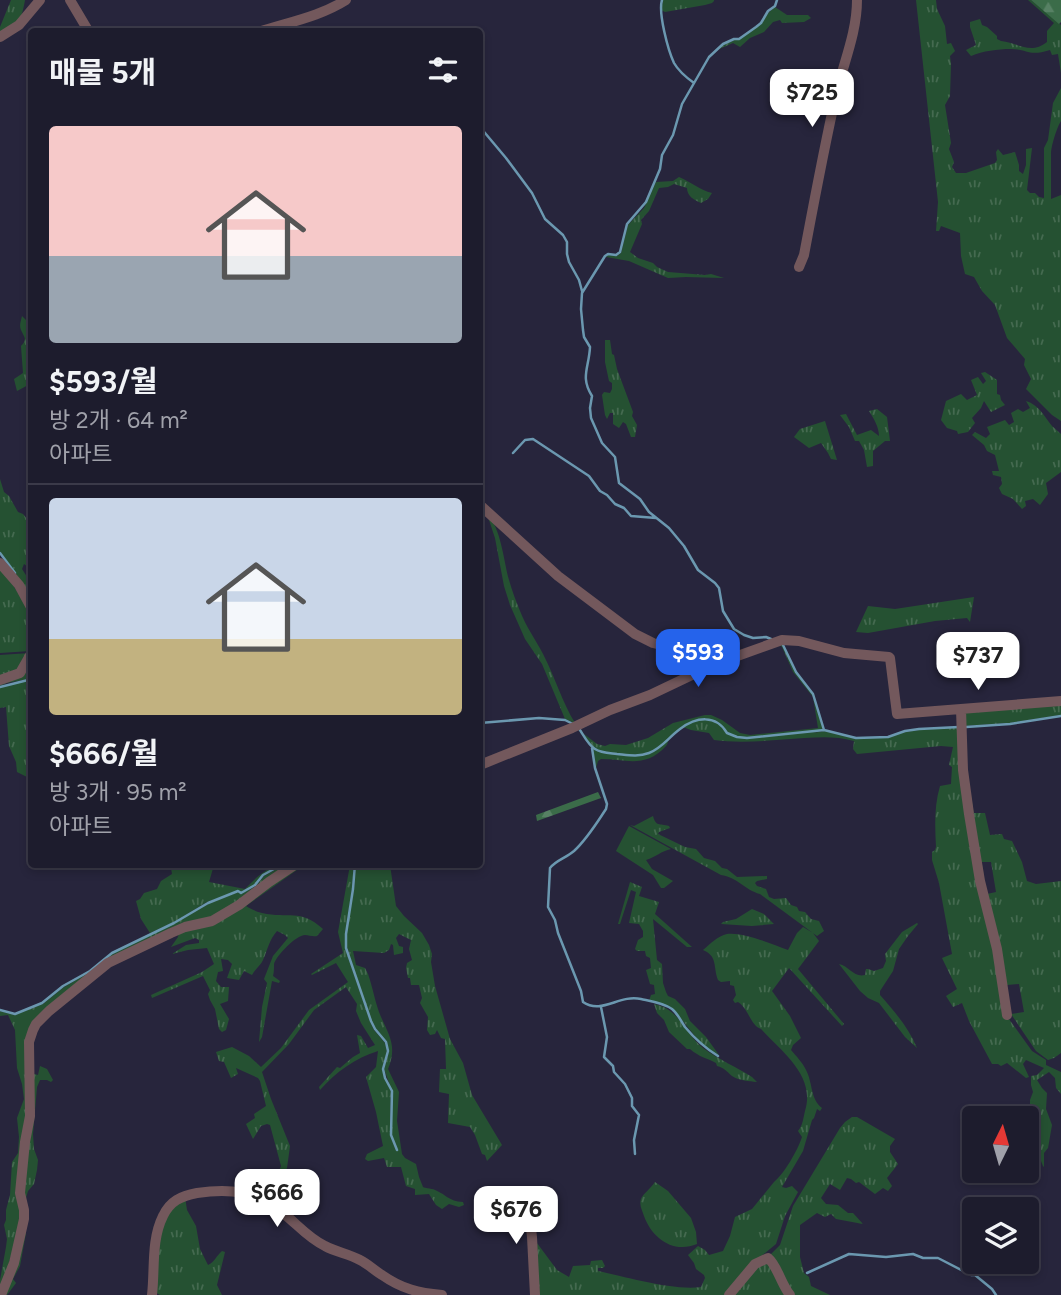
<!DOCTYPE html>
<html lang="ko">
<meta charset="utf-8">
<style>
body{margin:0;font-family:Figtree,"Noto Sans KR",sans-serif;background:#252535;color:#f1f3f6;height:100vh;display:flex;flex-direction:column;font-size:26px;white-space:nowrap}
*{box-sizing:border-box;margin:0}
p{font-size:23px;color:#a0a1aa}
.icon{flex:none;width:38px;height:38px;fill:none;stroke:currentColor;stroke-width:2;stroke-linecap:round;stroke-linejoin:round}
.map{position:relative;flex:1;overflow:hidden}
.details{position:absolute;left:28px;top:28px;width:455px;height:840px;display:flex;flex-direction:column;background:#1d1c2d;border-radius:7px;box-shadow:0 4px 10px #0003,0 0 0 2px #3b3a49}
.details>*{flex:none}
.needle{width:46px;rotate:5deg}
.controls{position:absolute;left:962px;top:1106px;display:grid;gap:14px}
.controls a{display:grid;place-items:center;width:77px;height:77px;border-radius:7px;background:#1d1c2d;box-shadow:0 4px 10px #0003,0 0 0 2px #3b3a49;font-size:35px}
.price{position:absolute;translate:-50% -60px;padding:0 16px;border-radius:14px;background:#fff;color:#222;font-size:23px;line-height:46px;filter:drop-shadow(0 2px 4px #0008)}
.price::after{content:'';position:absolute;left:50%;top:42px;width:21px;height:16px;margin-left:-10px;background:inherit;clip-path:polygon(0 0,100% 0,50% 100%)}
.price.on{background:#2563eb;color:#fff}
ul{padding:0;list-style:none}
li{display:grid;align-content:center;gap:14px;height:371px;padding:0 21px}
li+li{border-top:2px solid #3b3a49}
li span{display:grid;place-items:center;height:217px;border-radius:7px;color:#555}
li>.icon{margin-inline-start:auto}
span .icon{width:126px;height:126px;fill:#fffc;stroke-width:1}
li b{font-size:30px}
h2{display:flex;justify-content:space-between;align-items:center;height:84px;padding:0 21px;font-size:30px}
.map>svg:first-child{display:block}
</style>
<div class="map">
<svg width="1061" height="1295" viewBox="0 0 1061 1295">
<defs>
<pattern id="grass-tufts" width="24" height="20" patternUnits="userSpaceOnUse" patternTransform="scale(1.75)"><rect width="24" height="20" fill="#255132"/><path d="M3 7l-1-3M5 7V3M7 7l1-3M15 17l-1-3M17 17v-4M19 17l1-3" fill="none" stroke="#456a50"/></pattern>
<pattern id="forest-firs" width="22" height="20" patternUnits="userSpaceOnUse" patternTransform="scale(1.75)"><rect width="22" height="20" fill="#3b6c49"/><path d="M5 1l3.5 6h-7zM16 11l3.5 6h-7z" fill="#578164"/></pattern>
</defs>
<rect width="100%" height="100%" fill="#27253c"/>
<path fill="url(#grass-tufts)" d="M11,0H25C21,22 19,24 0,35V27Z
M663,0H714V1L712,3L705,5L665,12L661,10Z
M916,0H936L937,9L945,26L947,44L951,43L955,51L950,56L951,64L950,96L945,105L951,143L949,149L954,162L952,167L956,173H966L995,163L997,160L996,152L998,149L1003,155L1015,152L1019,165V171L1023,174L1026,165V149L1032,148L1027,190L1030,193H1035L1039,197L1044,198V148L1048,140L1053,103L1061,88V121C1057,127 1051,146 1051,154V199L1061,195V421L1052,415L1026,389L1031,379L1024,365L1025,359L1007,338L995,305L982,291L974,277L965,274L961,256L960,233L941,226L939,231H936L938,202Z
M1028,0H1031L1061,25V73L1058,54L1052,55L1050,50C1028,57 1029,49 1011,49C997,49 983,51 971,56L966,50L976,45L970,27V22L980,19L982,25L987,27L997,36V39L1001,41C1018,43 1031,55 1047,42V31L1054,23Z
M775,7L787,15H808L811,18L804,22L782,23L780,20L773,22L764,32L750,38L740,47L733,43L717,50C728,41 740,39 752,31C762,24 765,14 775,7Z
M679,177C691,182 700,190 712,193L708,199L701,203C694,200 687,196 687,188L674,184L668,187L659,188L649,211L641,220L642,224L630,252L638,258L653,263L657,267L668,272L705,275L711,274L724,278L686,277L668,278L629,261L606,257L608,255L617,256L621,253L628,225L644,208L656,182L673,181Z
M22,316L31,325L29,333L31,350C23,361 27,372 30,384L17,391L14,379L23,373L21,346C28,339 24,337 21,330C19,325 21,321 22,316Z
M605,340H610L612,354L614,355L617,369L633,412L632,416L637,425L635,437H631L626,424L623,422L619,428L613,424V413H610L607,419L605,415L602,395L604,392L610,393L612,389V383L609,381L605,362Z
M985,372L997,380V394L1000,395L1001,400L1005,405L991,412L984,401L981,408L972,418L975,423L968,432L958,434L957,431L947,428L941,420L946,401L961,394L967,400L977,395L971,380L978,377L983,384L986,381L981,373Z
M1026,401C1039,405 1044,416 1052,426C1055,429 1058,431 1061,434V472L1046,483L1048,494L1040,505L1033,499L1025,501L1026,506L1022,509L1013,499L1002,494L999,488L1002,484L1001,477L993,475L992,471H999L995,455L987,451L984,445L972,435L975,432L986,438L990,434L987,427L1005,420L1009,425L1014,422L1011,413L1018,409L1023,412L1030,408Z
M877,409L887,417L890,441H885L873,451V466L867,467L864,450L859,441H855L849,427L840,415L846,414L857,435L871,430L879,436C879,427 874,419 869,411Z
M825,421L837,460L831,459L828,453L821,443L809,448L794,437L800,429Z
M0,479L4,492L9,496L18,512L23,514L31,524V569L24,564L22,569L31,583V595L0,552Z
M487,514C501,527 504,563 509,580C512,591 516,601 520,611C526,627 536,640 543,654C555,677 562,702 575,723L565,719L542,664L525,639L510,605L504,586L495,538Z
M0,565L31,613L30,651L0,653Z
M974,597L970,622L967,618L935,621L868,633L856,632L868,606L895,609Z
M781,643L796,672L812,694L823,730L813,733L824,731L856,739L888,737L905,732L919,730L960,727L1006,1015L1032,1051L1046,1060V1065L1061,1072V1094L1056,1088L1055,1078L1049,1072L1037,1080L1042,1088L1047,1093L1046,1109L1052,1125L1048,1148L1044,1153V1167L1043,1166L1041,1161L1037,1158L1039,1155L1037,1146L1036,1124L1031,1116L1030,1110V1100L1033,1092L1031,1085V1076L1037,1075L1044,1068L1026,1060L1023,1064L1029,1077L1026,1078L1007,1063L1001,1066L998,1064H992L969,1021L962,1003L953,1007L946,996L957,989L942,958L952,954L939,883L932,860V852L935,850L936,847C935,827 934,806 940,786L951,784L952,767L949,765L953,747L941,746L857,754L853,749L854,741C837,736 821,737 804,738C774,740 743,744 714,740L709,733L691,730L683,727C679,729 673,733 670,738C668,740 668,744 666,746C645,769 626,759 601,759L598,761L596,768L593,748L596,749L592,747L584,734L597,744L605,746L610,744L626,745L648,738L673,723L705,715H711L722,720L740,733L750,735L818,728L813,697L793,672L782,647L778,644Z
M30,653L19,672L0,679V655Z
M31,656V797L29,778L17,772L16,762L9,746L6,707L0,708V688L29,679L7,683L0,686V683Z
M1061,705V715L1010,723L963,726V712Z
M973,813H985L990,835L1002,834L1004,839L1012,841L1022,862L1027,881L1036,884L1061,881V1053L1054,1058L1048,1060L1036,1051L1011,1014L1024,1012L1019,984L1007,985L987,894L996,892L991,862H981Z
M653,816C656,827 659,823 669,826L670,828L659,832L658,834L685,847L696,849L704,858L715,861L722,868L727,869L737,877L767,876V879L757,881L755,883L757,886L766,889L769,897L774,899L786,898L791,905L797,907L799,911L805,912L811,919L819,921L824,931L817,936L760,894C745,890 737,877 721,875L630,825L634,826Z
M629,826L671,849C661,851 656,857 646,860L652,869L673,881L664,888H661L653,875L616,851Z
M175,865H214L209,882L245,889C256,878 266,867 282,865L263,874L254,885L241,892L238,891L207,902L174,922L150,933L141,919L136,901L140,899L144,893L157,889L161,881L172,874L171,868Z
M284,865H292L211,919L115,957L35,1023L22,1219L0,1293V1280L6,1247L7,1239L4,1225L6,1220V1210L10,1195L12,1162L18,1153L19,1137L17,1118L24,1099L22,1084L17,1068L15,1030L8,1015L0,1016V1011L15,1015L43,1004L64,987L90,972L112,954L175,923L208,904L238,892L241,894L256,886L264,876Z
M298,865H304L246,906C251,909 257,912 262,913C288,919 300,908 323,929L317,936C313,937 309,935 305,935C296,935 276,956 274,964C274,968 274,972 273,976L280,981L279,983L272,981L262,1037L259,1042L262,1007L267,983L264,979L273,956L288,938L285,935L277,931C269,940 268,949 263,960C261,965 255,969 252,975L244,971L239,980L227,978L232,964L228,960L221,959L223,971L218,972L216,981L221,987H229L228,1001L220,1004L229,1019L226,1030L222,1032L219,1029L215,1009L210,1000L208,994L210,990L203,976L152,998L151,995L202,972L214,964L207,948L188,950L172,954L186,945L199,943V940L195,938L171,947L178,937L179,931L200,925Z
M350,865H354L352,889L345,934V948L370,1021L374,1030L385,1043L387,1051L382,1069L391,1091L390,1135L396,1150H397L392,1135V1091L384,1069L389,1051L387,1042L376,1029L371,1021L347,947L346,934L354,889L355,865H390L396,906L404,916L422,933L429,945L432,954L431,962L435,986L450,1039L463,1063L472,1095L502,1145L487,1161L485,1155L482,1154L475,1135L470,1127L448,1123L449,1094L439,1092L440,1069H446L445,1039L441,1038L437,1030L435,1034L430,1035L427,1030L428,1017L420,1003L422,998L419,985H411L410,978H408L406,968L407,963L412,960L409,949L411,940L399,934L396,938L399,946L403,947V953L394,955L393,945L391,944L389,950L384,953L353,951L356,965L365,968L368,974C373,988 375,1003 381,1017C390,1037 397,1047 388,1069L399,1092L397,1121L402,1154L405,1158L416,1164L419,1177L423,1187C424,1188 435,1189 435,1190C447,1195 448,1201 463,1202L464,1205L459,1207L449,1204L442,1209L436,1205L429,1194L415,1195V1189L406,1186L401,1167H387L384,1158L368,1161L365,1159L367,1154L383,1146L376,1112L366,1077L376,1067L378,1051C355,1058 336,1072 320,1090L319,1087L337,1067L340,1068L353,1057L360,1053L357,1035L361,1036L368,1048L375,1045L361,1023L356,1011L357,1004L346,987L314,1010L289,1044L262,1072L271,1099L290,1146L287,1168L271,1196L326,1245L259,1196C269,1188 277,1178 281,1166L270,1125L267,1124L261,1126L253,1139L246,1124L255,1118L254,1114L266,1106L260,1081L258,1078L236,1068L238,1074L231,1078L224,1062L219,1061L216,1052L232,1047L249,1056L261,1067L281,1048L309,1010L348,982L336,963L312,975L311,974L343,953L338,932Z
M630,882L642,887L639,896L659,902L655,914L692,947H687L653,919L657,960L662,964L663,983L666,992L668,996L675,999L685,1009L690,1021L706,1037L719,1055L705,1047L699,1041L673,1009L663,1004L649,1001L651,995L655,994L654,985L650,984L646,970L651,968L650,958L646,956L645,951H637L635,949L638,940L643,937V931L639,924L629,923L636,892L631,890L620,924H618Z
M752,909L764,914L774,924L752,926L721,924L723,922L736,919Z
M917,923L918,924L908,936L899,949L893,971L880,991V995C894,1011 909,1028 917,1048L905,1037L879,1003L868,998L860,991L839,964C849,966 854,978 865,975L866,969H868L874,971L883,968L886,961L885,954L902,932Z
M803,927L813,933L819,941L798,969L844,1024L842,1026L789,968L772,991L790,1016L801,1038L793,1045L791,1050C796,1056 803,1063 806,1070C813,1083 810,1099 822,1108L820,1111L817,1109L814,1118L812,1120L803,1151L782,1187L786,1188L792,1186L798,1192L785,1216L776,1244L754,1262L724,1295H538L534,1239L557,1270L569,1277L573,1266L590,1265L591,1261L602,1260L605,1266L603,1268H598V1271C626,1277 674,1291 701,1287L705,1278L704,1275L696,1269L694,1263L688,1255L698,1246L705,1250L709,1255L723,1251L730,1236L735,1217L752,1209L774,1182C784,1174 798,1150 802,1137L798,1131C803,1125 803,1119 805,1111C816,1076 782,1052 761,1029C750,1025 749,1009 738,1002L735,1003L733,1000L736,995L734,986L730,985V981L721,982L718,980C713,967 718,956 703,950C710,944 718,936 727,934C743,932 772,944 788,950L797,933Z
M654,1004C680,1009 684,1033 703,1048C718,1059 736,1067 752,1077L757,1082C749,1081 740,1081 732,1076C726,1071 725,1068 717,1066L716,1063C707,1058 699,1057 690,1049H687L669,1032L664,1020L657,1013Z
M40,1066L47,1069L53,1080L51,1082L47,1080H40L37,1087L33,1134L34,1149L38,1160L37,1170L34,1184L28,1191L26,1198V1233L20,1266L13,1279L16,1283L7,1295H3L5,1291L22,1201L31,1073L38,1075Z
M852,1117H857L895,1139L890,1146V1152L898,1164L887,1178L892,1186L888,1191L883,1188L875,1194L859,1182L856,1183L851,1179L847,1178L840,1190L830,1184L821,1198L826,1204L838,1205L848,1213H853L863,1224L836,1219L831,1214L825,1217L817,1213L800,1225V1257L804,1273L809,1277L811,1286L830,1295H795L786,1285L770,1255L780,1245L793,1206L840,1128L845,1122Z
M655,1182L668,1191L691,1218L696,1232L697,1244C673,1254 652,1238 644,1216C642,1210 639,1205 641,1199C643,1194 651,1188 655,1182Z
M185,1197L187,1210L196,1226L200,1249L208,1265C215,1262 216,1256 222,1251L225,1252L217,1285L222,1295H160L155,1292L156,1251L164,1218Z
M767,1261L787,1295H731L752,1270Z"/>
<path fill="url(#forest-firs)" d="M1031,0H1061V22L1059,24Z
M598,792L601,798L537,821L536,815Z"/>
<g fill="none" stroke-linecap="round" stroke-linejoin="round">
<path stroke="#6b98b0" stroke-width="2.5" d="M662,0C658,13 668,50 674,63C678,70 687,78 694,83
M480,127L506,158L532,193L545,219L563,235L567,242V254L569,262L579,280L582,291
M513,453L525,440L533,439L589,476L600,491L607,495L615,504L624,508L631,516L656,518
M0,553L15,573
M771,639L766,637L753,638L744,635L734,629L723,611L719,588L715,583L698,570L684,546L669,528L649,512L640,499L619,483L615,457L602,443L591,418L590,408L592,396C580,377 589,368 590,347L584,337L583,330L581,309L582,293L605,256L608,254L616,255L620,252L627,224L646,202L660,169L662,155L673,135L682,104L709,57L723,44L734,39H739L756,27L761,23L768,11L775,6L777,0
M783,645L796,672L813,694L824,730
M0,687L32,679
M480,723L539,718L565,720L573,724
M578,727C583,734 588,745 595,749C601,753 609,753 617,754C628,755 638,757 649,753C662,748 669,737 680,729C696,717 716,714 727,733L737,737L747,738L824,730L856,738L888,737L905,731L919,729L959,727
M966,727L1010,724L1061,716
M592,748L595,768L607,804L606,809C596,824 587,839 574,851C566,858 556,860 550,868L548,907L555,920L558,933L581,991L583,1002C602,1015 619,994 641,999C650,1001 664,1003 672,1009C678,1014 681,1021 685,1027C695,1039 705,1048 718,1056
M355,864L353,889L346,934V948L371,1021L375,1029L386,1042L388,1051L383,1069L385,1078L392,1091L391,1135L397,1150
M601,1007L607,1037L604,1057L613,1066L614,1072L625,1084L632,1098V1106L639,1115L634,1140L635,1154
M0,1010L15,1014L42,1003L63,986L90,971L112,953L174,923L208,903L238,891L241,893L255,885L263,875L283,864
M807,1273L849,1254L886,1257L913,1254L923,1258H938L971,1275H975L992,1289L996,1295"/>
<path stroke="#73585c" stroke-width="10" d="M70,0L89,32
M259,32C289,22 319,17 346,0
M0,37L19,25L40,0
M799,267L804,255C814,202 824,148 836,95C843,64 857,33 857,0
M480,505L558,576L635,634L653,643L673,648L727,659
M0,563L19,585L32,609
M0,680L20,673L32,652
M961,709L963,770L969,814L980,881L997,949L1007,1015
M480,765L572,728L610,710L650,695L715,664L782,640L799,641L844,653L889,657L890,658L897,714L1061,701
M527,1195L532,1237L535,1295
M1,1295L14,1263L24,1219V1210L20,1193L25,1142L30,1116L29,1042L33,1030L36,1024L49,1011L108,963L171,933L185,927L212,921L239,905L269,882L296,864
M152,1295C155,1269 151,1240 163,1216C170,1201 181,1196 197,1193C230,1188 256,1191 283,1213C297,1224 308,1238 325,1246C336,1252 349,1254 360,1260C368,1264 374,1270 382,1275C402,1289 419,1293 442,1295
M729,1295L755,1264L768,1258C777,1265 781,1284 790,1295"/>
</g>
</svg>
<div class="controls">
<a><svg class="needle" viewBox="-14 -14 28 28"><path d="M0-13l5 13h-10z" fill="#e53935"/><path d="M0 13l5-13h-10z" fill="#a0a1aa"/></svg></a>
<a><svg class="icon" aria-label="layers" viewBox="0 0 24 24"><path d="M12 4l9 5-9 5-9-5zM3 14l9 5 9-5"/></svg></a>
</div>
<b class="price" style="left:812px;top:129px">$725</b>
<b class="price on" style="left:698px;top:689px">$593</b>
<b class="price" style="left:978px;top:692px">$737</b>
<b class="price" style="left:277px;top:1229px">$666</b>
<b class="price" style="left:516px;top:1246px">$676</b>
<section class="details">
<h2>매물 5개<svg class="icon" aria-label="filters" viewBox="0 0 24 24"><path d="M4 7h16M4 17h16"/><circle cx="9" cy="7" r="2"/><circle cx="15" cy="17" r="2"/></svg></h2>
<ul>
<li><span style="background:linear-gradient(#f6c9c9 60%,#9aa5b1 0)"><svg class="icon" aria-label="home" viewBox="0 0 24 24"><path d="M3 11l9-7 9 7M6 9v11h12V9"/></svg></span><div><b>$593/월</b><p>방 2개 · 64 m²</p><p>아파트</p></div></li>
<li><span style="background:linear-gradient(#c9d6e8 65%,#c2b280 0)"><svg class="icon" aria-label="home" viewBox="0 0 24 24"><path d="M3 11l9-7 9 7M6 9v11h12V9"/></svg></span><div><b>$666/월</b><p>방 3개 · 95 m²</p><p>아파트</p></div></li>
</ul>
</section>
</div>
